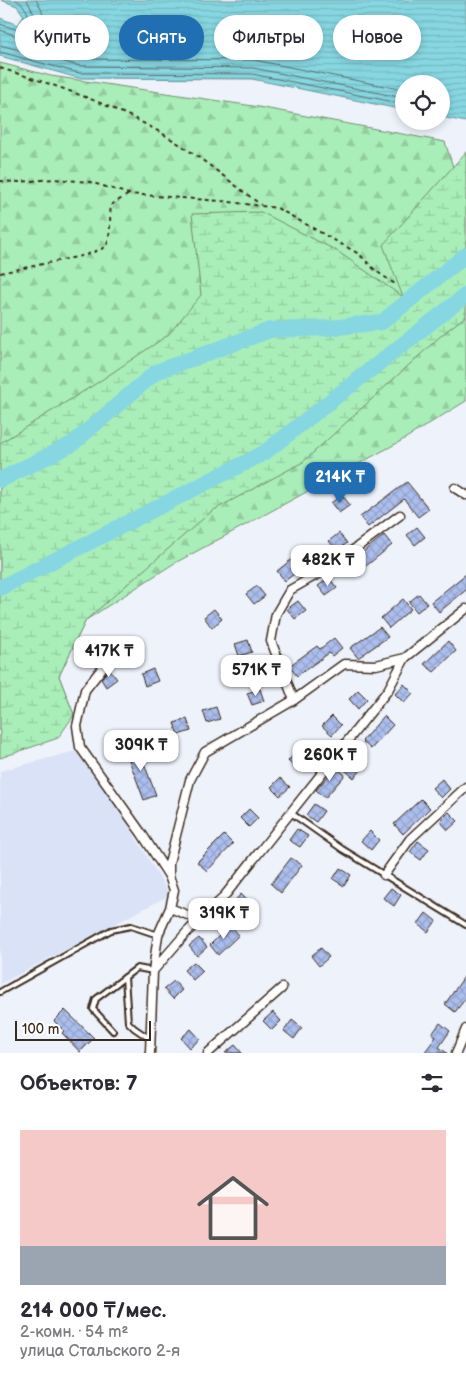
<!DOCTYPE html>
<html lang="ru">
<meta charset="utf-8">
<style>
body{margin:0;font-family:"Balsamiq Sans",sans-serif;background:#f2f2f3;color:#2b2b33;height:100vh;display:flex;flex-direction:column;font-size:19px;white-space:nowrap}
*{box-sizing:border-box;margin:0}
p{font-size:16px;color:#7c7c81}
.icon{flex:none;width:28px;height:28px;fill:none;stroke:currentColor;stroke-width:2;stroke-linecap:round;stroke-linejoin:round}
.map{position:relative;height:1053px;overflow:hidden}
.drawer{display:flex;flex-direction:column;background:#fff;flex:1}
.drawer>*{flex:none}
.hud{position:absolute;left:15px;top:15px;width:436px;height:45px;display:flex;gap:10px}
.fabs{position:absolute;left:395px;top:75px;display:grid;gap:10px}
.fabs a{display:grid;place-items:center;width:55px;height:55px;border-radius:50%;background:#fff;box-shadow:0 2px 8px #0003;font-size:25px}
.scale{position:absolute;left:15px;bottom:12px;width:136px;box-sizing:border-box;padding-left:5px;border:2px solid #3b2a1e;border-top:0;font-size:14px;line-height:18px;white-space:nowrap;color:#3b2a1e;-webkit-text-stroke:4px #fff;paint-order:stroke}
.price{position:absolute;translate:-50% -42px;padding:0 11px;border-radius:10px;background:#fff;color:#222;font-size:16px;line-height:32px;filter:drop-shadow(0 1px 2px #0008)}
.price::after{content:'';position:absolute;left:50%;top:30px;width:15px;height:11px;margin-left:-8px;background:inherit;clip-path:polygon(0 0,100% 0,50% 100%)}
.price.on{background:#1f6fb2;color:#fff}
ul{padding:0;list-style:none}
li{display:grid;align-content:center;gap:10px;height:265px;padding:0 20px}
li+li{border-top:1px solid #e1e1e2}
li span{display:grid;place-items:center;height:155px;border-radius:0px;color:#555}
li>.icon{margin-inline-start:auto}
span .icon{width:90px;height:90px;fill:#fffc;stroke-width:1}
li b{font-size:21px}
h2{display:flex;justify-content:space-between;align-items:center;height:60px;padding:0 20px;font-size:21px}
.chip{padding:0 18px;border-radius:22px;background:#fff;box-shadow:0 2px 8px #0003;font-size:18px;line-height:45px}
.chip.on{background:#1f6fb2;color:#fff}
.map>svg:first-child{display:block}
</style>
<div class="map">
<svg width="466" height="1053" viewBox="0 0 466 1053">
<defs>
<pattern id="forest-firs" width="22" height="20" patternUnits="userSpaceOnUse" patternTransform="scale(1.25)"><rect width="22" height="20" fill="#a9eeb9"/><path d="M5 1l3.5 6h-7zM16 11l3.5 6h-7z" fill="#92cc9f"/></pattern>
<pattern id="wetland-marsh" width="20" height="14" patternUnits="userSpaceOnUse" patternTransform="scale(1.25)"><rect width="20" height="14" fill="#a9eeb9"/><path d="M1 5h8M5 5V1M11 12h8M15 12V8" fill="none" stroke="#92cc9f"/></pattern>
<pattern id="water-rules" width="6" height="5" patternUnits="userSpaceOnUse" patternTransform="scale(1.25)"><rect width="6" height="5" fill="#87d7e2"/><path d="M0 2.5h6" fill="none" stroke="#75b9c1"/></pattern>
<pattern id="building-cross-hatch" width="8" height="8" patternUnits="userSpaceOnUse" patternTransform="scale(1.25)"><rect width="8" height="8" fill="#abbeed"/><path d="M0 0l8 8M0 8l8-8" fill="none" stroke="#94a3cb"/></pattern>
</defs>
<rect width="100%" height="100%" fill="#eef2fb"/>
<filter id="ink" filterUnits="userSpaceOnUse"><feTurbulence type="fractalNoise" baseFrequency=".02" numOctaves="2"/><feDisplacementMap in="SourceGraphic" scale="10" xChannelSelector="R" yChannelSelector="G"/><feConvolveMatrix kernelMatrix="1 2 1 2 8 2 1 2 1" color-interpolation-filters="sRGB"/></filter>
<g filter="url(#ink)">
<path fill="#dae2f7" d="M83,749L170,895L0,984V771Z"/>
<path fill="url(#forest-firs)" stroke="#728c6c" d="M0,63L51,76L253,106L445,142L466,207V401L401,441L173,564L86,620L59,676L74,715L0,746Z"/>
<path fill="url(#wetland-marsh)" stroke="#728c6c" d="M466,152V316L445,332L303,462L212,511L86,620L59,676L74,715L58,738L0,758V443L97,383L168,335L201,295L192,214L261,212L337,251L403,297L383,245Z"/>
<path fill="url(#water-rules)" stroke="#699294" d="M1,0H466V122L441,117V84H404V110L252,79L78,78L0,56V18L18,25L24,16L17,6Z"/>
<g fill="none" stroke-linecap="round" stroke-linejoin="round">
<path stroke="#596f6c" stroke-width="1" d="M36,0C54,27 32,25 28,44L81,59L254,60L404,90
M0,24L18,30L28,20C30,13 23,3 16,0
M0,30L17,36L27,32L35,16L27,0
M0,45L80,66L253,68L404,98
M0,52L79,73L252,74L404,104"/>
<path stroke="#87d7e2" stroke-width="16" d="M0,480L72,444L156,372L270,330L330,328L382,322L466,255
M0,588L264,453L466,295"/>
</g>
<path fill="url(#building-cross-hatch)" stroke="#3b2a1e" d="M407,482L429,509L418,517L404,499L368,527L360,517Z
M342,495L350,505L339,513L331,503Z
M417,527L425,537L415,545L407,535Z
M339,533L347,543L337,551L329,541Z
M384,535L392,545L366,566L358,556Z
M306,548L314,558L285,581L277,571Z
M466,574V590L439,612L431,602Z
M329,578L337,588L326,596L318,586Z
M257,586L265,596L254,604L246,594Z
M419,594L427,604L417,612L409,602Z
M403,599L411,609L389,628L381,618Z
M298,601L306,611L295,619L287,609Z
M214,609L222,619L212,628L204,617Z
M380,627L388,637L358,658L350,648Z
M334,638L342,648L332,656L329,653L297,676L289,666L317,646L320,649Z
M248,640L252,652L239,656L235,644Z
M448,641L456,651L434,672L424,664Z
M109,669L117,679L106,687L101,679Z
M153,669L158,681L145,686L141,674Z
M404,684L413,693L404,703L395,694Z
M260,689L264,701L252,705L247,693Z
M358,690L367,699L358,709L349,699Z
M216,707L220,719L207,723L203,711Z
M332,716L341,725L332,735L322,726Z
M384,716L393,725L371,749L362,741Z
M187,719L191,731L178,735L174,723Z
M137,745L156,795L144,800L125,749Z
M297,751L307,760L297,770L288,761Z
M353,759L363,768L354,778L344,769Z
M336,767L345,775L325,798L316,790Z
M280,778L290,787L280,796L271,787Z
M442,779L450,789L441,798L432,788Z
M421,799L430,808L403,834L394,824Z
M314,804L324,811L316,822L306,815Z
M249,809L258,818L249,827L240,818Z
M449,812L458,821L448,830L440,821Z
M297,829L308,836L300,847L289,840Z
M370,831L379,840L371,850L361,841Z
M224,835L233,844L207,871L197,862Z
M418,841L429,849L421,860L410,852Z
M291,858L302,865L281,893L271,884Z
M340,868L351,875L344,886L333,879Z
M391,888L401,895L394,906L383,898Z
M241,894L250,903L241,913L232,904Z
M426,913L436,921L428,932L418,924Z
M230,925L239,935L218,955L210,945Z
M199,938L207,947L197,956L189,946Z
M321,948L329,957L319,966L311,956Z
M194,962L203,971L193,980L184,970Z
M466,974V998L455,1012L445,1004Z
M174,981L182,990L173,999L164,989Z
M65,1010L94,1038L80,1052L62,1033L64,1031L54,1021Z
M273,1012L281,1021L272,1030L263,1021Z
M292,1020L302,1028L294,1039L284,1031Z
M440,1023L450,1031L439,1047L447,1053H424L436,1037L432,1034Z
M191,1029L200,1039L190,1048L181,1038Z
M235,1045L242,1053H225Z"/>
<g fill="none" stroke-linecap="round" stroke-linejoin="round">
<defs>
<path id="service" d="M291,813L342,849L466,925
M125,977L128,1022L134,1028L150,1039
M0,992L111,930L131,926L158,935
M113,1031L93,1009L96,999L137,968L153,971"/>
<path id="minor" d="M455,488L466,495
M107,662L85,690L77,726L80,747L142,834L169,876L174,890L170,908L158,935L153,971L150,1053
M294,700L271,641L276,614L290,590L332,566L400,515
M384,875L410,839L466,787
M169,876V863L190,780L205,752L294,700L344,664L376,665L405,658
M170,908L200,920
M153,971L187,932L222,899L388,690L405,658L466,609
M208,1053L282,988
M456,1053L466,1029"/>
</defs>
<use href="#service" stroke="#3b2a1e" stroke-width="8"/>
<use href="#minor" stroke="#3b2a1e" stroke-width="11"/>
<path stroke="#3b2a1e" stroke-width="2" stroke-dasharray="4 4" stroke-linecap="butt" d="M0,68C65,88 132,111 188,150C213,167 237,187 261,205
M0,181L19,182L54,179L90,182L129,194L221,201L277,208L359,254L376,271L395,284
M0,273L86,255L106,247C112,234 109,219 111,205L129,194"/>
<use href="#service" stroke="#fff" stroke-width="4"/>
<use href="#minor" stroke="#fff" stroke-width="8"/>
</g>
</g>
</svg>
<div class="fabs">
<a><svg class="icon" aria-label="locate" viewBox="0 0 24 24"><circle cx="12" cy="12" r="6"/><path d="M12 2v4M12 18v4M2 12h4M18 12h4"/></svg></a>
</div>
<div class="scale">100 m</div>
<b class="price on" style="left:340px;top:504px">214K ₸</b>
<b class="price" style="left:328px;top:587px">482K ₸</b>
<b class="price" style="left:109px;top:678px">417K ₸</b>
<b class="price" style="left:256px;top:697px">571K ₸</b>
<b class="price" style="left:141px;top:772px">309K ₸</b>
<b class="price" style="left:330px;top:782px">260K ₸</b>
<b class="price" style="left:224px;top:940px">319K ₸</b>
<div class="hud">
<a class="chip">Купить</a>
<a class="chip on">Снять</a>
<a class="chip">Фильтры</a>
<a class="chip">Новое</a>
</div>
</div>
<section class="drawer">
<h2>Объектов: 7<svg class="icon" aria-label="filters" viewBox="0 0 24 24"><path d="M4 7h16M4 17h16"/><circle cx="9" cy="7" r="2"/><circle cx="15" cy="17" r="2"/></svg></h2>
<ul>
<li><span style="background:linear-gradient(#f6c9c9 75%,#9aa5b1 0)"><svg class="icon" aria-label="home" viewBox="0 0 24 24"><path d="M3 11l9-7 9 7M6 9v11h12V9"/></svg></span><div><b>214 000 ₸/мес.</b><p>2-комн. · 54 m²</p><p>улица Стальского 2-я</p></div></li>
</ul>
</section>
